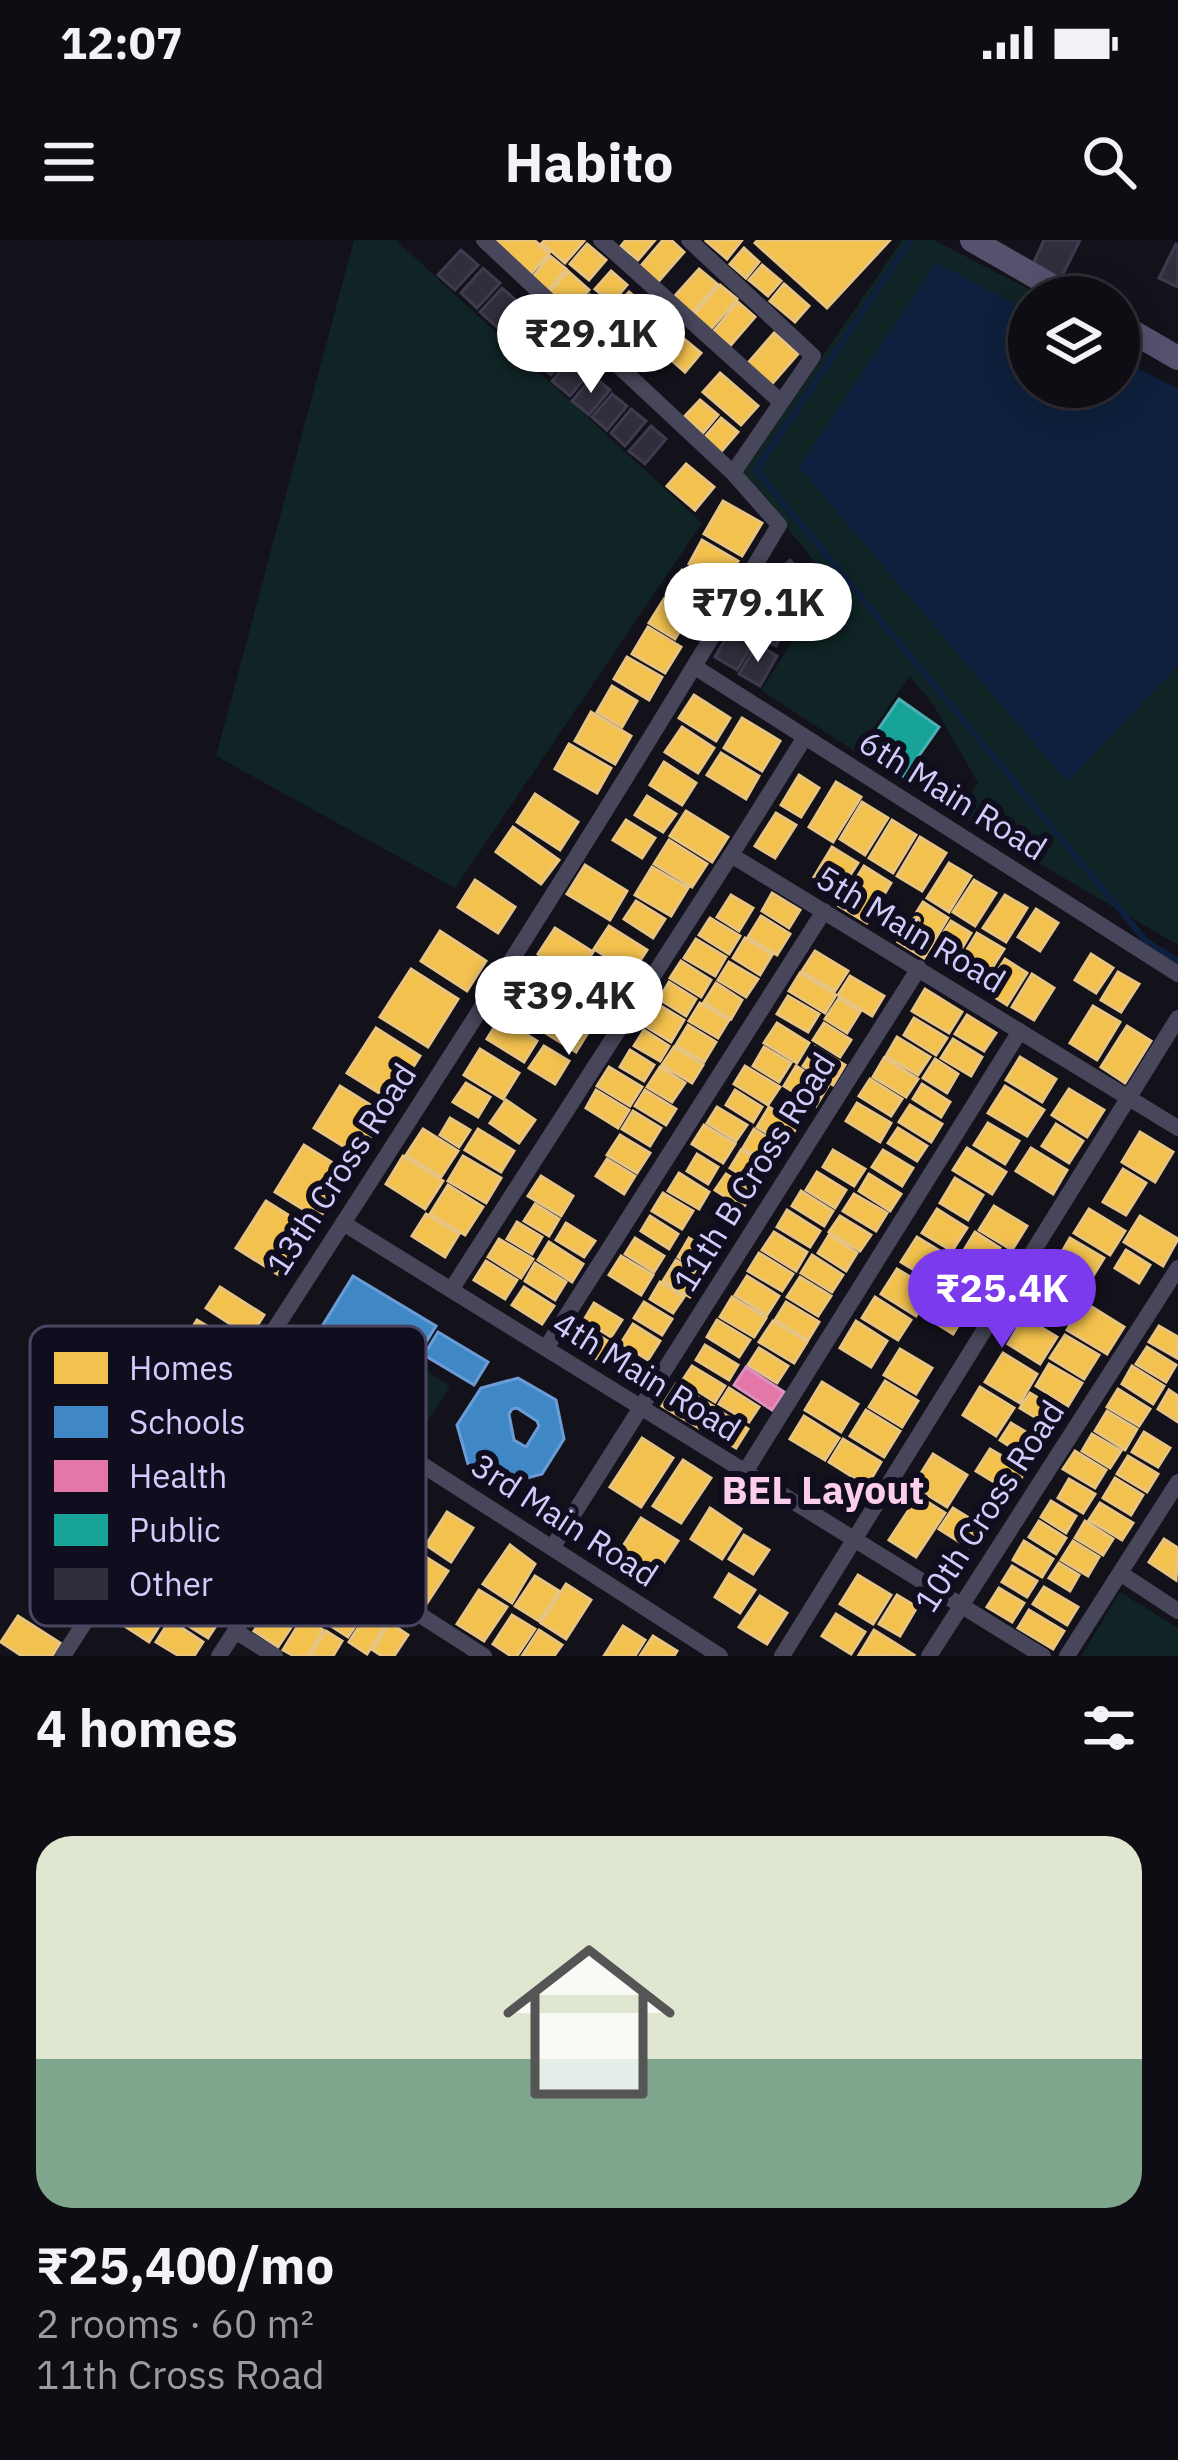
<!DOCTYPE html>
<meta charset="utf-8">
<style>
body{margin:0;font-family:"IBM Plex Sans",sans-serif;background:#17161d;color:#f1f3f6;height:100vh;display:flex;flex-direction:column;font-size:45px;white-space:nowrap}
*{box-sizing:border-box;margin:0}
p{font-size:39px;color:#9b9ca0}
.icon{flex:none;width:66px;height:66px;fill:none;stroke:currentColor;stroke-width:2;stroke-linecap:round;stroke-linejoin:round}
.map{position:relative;height:1416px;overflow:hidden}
.details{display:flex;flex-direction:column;background:#0e0d14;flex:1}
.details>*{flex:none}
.buttons{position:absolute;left:1008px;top:36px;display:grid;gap:24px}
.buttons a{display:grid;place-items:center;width:132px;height:132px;border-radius:50%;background:#0e0d14;box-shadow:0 6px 30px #0003,0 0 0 3px #2e2d34;font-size:60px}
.price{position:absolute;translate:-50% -102px;padding:0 27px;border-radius:42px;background:#fff;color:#222;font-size:39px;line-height:78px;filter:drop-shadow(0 3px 6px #0008)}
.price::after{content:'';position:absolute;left:50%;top:72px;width:36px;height:27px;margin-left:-18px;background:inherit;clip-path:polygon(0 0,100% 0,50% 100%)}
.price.active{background:#7c3aed;color:#fff}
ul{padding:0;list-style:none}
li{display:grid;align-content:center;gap:24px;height:636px;padding:0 36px}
li span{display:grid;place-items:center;height:372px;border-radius:36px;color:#555}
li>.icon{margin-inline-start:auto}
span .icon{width:216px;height:216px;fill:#fffc;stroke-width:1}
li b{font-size:51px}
h2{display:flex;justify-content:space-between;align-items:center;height:144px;padding:0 36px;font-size:51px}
.status{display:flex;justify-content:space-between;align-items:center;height:84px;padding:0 60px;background:#0e0d14;direction:ltr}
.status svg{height:33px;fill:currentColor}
header{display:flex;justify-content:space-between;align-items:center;height:156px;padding:0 36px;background:#0e0d14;font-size:54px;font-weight:700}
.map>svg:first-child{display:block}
</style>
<div class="status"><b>12:07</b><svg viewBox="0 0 49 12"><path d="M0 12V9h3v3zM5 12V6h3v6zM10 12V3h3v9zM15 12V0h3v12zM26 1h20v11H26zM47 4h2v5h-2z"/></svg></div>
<header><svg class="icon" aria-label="menu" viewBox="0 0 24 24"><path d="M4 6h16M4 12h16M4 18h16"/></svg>Habito<svg class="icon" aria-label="search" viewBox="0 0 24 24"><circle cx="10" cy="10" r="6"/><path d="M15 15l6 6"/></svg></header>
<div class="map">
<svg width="1178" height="1416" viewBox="0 0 1178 1416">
<rect width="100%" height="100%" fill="#13111a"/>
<path fill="#102425" d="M354,0H396L702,283L455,648L216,516Z
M902,0H934L1044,57H1029V71L936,22L1068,541L1178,426V705L957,575L978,543L934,466L910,436L856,512L761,450L831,342L743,233Z
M424,1129L450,1146L423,1188L396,1172Z
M1120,1352L1178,1388V1416H1081Z"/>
<path fill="#0e203d" d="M936,22L1029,71V147H1119V118L1178,149V426L1067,542L799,227Z"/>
<path fill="#f2c14e" stroke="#e8c482" stroke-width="3" d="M495,0H534L549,13L530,35Z
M545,0H583L584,1L565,23L542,3Z
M626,0H655L638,20L621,6Z
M663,0H671L684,12L658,42L640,27Z
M742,0L727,19L706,1L707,0Z
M758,0H890L827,68L755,3Z
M587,4L606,20L589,40L570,24Z
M744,8L759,22L746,38L730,24Z
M550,16L566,29L547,51L532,38Z
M762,25L781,41L768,56L749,40Z
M699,29L717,44L692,73L674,57Z
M568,31L589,50L571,71L549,53Z
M611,31L627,45L612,63L595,49Z
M784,44L809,66L795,82L770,61Z
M720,45L737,59L710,90L693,76Z
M629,52L643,64L628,82L614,69Z
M590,55L607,69L590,89L573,74Z
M738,62L755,77L730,106L713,92Z
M647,65L664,79L647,99L630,85Z
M610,71L628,86L610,106L593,92Z
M666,81L682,95L665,114L649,101Z
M774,93L798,114L771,145L747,124Z
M684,99L701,113L685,132L668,117Z
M720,133L758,166L741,185L703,152Z
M700,160L718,175L703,193L684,177Z
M721,178L738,192L720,213L703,199Z
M686,224L714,247L695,270L667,246Z
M723,261L762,283L742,316L704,294Z
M702,300L738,321L724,344L689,324Z
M682,330L718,350L703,376L667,355Z
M664,359L690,374L675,399L649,383Z
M648,387L681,407L665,433L632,414Z
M627,417L662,437L649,460L614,439Z
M612,446L637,461L622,487L597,472Z
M694,455L730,478L716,501L679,478Z
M591,472L631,496L615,524L575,501Z
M742,478L780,501L762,531L724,508Z
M682,487L714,508L698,533L665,512Z
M569,504L611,528L597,553L555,529Z
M721,513L759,536L746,559L707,535Z
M664,522L696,543L682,565L650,545Z
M799,535L819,548L801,577L781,565Z
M836,542L861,557L833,602L809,587Z
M535,554L578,582L560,610L517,582Z
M647,556L676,574L663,592L635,575Z
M862,562L888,578L865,615L840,599Z
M686,571L728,597L712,622L670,596Z
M776,573L796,585L775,618L755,606Z
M626,580L655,598L642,618L613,600Z
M892,580L916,595L893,633L869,618Z
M513,587L559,620L541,644L496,612Z
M920,597L946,613L922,651L897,636Z
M669,600L707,624L692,647L654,624Z
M832,607L858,623L839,652L814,637Z
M949,623L971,636L949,672L927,658Z
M585,625L627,651L610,680L567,654Z
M864,626L891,643L867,683L839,666Z
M652,627L688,648L671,676L635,655Z
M475,640L515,667L498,693L458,667Z
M974,640L996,653L975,686L953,672Z
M772,653L800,670L789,688L762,671Z
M731,655L753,668L739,691L717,677Z
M1005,655L1027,668L1006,702L983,688Z
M636,661L665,679L653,698L624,679Z
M923,662L948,678L924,718L898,702Z
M1036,669L1058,683L1040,711L1018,697Z
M761,676L790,694L777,715L748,697Z
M710,678L740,696L729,714L699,695Z
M951,681L971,693L953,723L932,710Z
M609,686L647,710L632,733L594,709Z
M555,688L593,712L576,738L538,714Z
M440,691L486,721L467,751L421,721Z
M977,693L1004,709L980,747L954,731Z
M745,698L772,715L760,735L733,718Z
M696,699L726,717L715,736L684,718Z
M815,711L848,731L835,751L802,731Z
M1091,714L1113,728L1096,753L1075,740Z
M1005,719L1027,733L1007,765L985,751Z
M681,721L711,740L701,757L670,738Z
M729,722L758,739L746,757L718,740Z
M411,729L458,759L428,807L380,777Z
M1118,732L1139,744L1121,772L1101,760Z
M800,733L836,755L825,773L789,751Z
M1032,734L1054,748L1034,780L1012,767Z
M850,736L884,756L872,776L838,755Z
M669,742L696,759L686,776L659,759Z
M578,743L612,765L597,789L562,768Z
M716,743L742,760L731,779L704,762Z
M925,749L962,772L949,793L912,771Z
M788,756L819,774L808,792L777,774Z
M839,758L860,772L847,793L825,779Z
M656,763L684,780L671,802L642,784Z
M700,763L729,780L718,798L689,781Z
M1093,766L1120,782L1097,820L1070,803Z
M557,771L589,791L576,812L544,792Z
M967,775L996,793L984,811L955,794Z
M500,778L537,801L524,822L487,799Z
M914,778L947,798L936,815L904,795Z
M777,783L809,803L797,823L764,803Z
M824,783L851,800L840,817L813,800Z
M688,785L716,802L704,822L676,805Z
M1127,786L1151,801L1125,843L1101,827Z
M376,788L420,816L392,861L347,833Z
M644,790L669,806L660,821L634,806Z
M897,797L930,817L918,835L886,816Z
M953,799L982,817L971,836L941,818Z
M544,806L569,821L555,844L529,828Z
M674,807L703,825L692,843L662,825Z
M764,807L791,823L779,842L753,826Z
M815,807L845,825L833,845L803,826Z
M480,809L519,833L503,859L464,835Z
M630,810L654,825L644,841L620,827Z
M1020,817L1056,839L1042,862L1006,840Z
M884,818L918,839L906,857L873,837Z
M935,819L958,834L947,853L923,838Z
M745,826L780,847L768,865L734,844Z
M796,826L828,846L816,866L784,846Z
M609,827L642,847L630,866L597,846Z
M660,827L685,843L672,862L647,847Z
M870,839L902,859L891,876L859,856Z
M466,843L490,857L478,877L453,862Z
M922,844L950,862L941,877L913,859Z
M340,846L385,874L359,916L314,888Z
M1005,846L1044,870L1027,896L988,873Z
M1069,849L1104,870L1087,897L1052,875Z
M596,850L629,870L618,888L586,868Z
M645,850L676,869L666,885L635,866Z
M735,850L762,867L753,882L726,865Z
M506,860L535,880L519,903L490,883Z
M857,863L891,883L880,902L846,881Z
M910,865L942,884L931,902L899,882Z
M717,867L747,885L736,901L707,883Z
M769,867L798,885L786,905L757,887Z
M633,871L661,888L650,906L622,889Z
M450,878L470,890L459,907L440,895Z
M988,883L1019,901L1005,924L974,905Z
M1056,884L1083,901L1069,923L1042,906Z
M704,885L735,904L723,923L692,904Z
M898,888L927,906L917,921L888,903Z
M423,889L458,911L441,937L406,915Z
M478,889L514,911L501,932L465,910Z
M754,889L784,908L773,926L743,908Z
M1140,892L1173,912L1155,942L1122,922Z
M620,895L650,913L637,933L607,915Z
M304,905L349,933L319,979L275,952Z
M967,908L1006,932L992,954L953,930Z
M1031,908L1067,930L1053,954L1016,931Z
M741,910L771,928L760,946L730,928Z
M833,910L865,929L854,946L823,927Z
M883,910L913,928L902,946L872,927Z
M697,914L718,927L708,944L687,931Z
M403,916L443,941L425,969L386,944Z
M463,916L501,938L486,963L448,941Z
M607,919L635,936L624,954L596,936Z
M1123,929L1146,943L1126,975L1103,962Z
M817,932L846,950L835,968L806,950Z
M679,933L709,952L699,969L668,951Z
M726,934L754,951L743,968L715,950Z
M869,934L901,954L890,971L859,951Z
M541,936L573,956L561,976L528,956Z
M955,938L983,955L968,980L940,963Z
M448,945L483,967L465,995L430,974Z
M801,951L833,971L824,986L792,966Z
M663,953L693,971L682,989L652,971Z
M854,954L887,973L876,991L843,971Z
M266,961L312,990L282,1037L236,1008Z
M535,964L559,979L549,996L524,981Z
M994,966L1027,986L1012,1010L979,990Z
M937,969L967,988L952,1011L922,993Z
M1089,969L1125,991L1110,1015L1074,993Z
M787,970L820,991L810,1007L777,987Z
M426,974L459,994L445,1017L412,996Z
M650,976L678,994L669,1009L641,991Z
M840,976L871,995L860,1011L829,992Z
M1140,976L1178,999L1163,1026L1124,1002Z
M517,982L542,997L532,1014L507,999Z
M566,983L595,1001L584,1017L556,1000Z
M774,992L807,1012L796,1031L762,1010Z
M975,992L1000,1008L986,1031L961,1015Z
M829,995L857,1013L846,1031L818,1013Z
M917,997L948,1016L932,1041L901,1022Z
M635,998L664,1016L654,1032L625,1014Z
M689,998L715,1014L703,1033L678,1017Z
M1070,998L1104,1018L1085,1049L1052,1029Z
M499,999L533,1019L521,1038L488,1017Z
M549,1002L583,1024L572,1042L538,1020Z
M1126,1010L1150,1025L1139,1043L1115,1028Z
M759,1013L793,1034L782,1051L748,1031Z
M812,1015L843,1035L832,1052L801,1033Z
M621,1016L653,1035L641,1055L609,1035Z
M676,1020L703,1036L690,1057L663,1041Z
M486,1021L517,1040L505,1059L474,1040Z
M535,1023L566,1042L555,1060L525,1041Z
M957,1023L985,1040L969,1065L941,1048Z
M897,1029L932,1050L916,1076L881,1054Z
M747,1036L779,1056L767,1075L735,1055Z
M800,1037L831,1056L818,1076L787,1057Z
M660,1042L684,1057L673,1073L650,1059Z
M1050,1045L1077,1061L1063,1084L1036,1068Z
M220,1047L264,1075L250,1097L206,1068Z
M524,1047L554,1066L542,1084L512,1065Z
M941,1053L968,1070L953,1094L926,1077Z
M732,1057L766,1078L754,1097L720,1077Z
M875,1057L911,1080L898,1100L862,1078Z
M644,1062L672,1079L662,1095L634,1078Z
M786,1062L819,1082L808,1100L775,1080Z
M1084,1062L1124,1087L1107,1114L1067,1090Z
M594,1063L622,1080L611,1097L584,1080Z
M1024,1077L1057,1097L1040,1124L1008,1104Z
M197,1080L244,1108L228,1133L182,1105Z
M717,1080L750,1100L739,1117L707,1097Z
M773,1081L807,1102L794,1123L759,1102Z
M856,1081L887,1101L871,1127L840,1108Z
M633,1084L660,1101L648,1120L621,1103Z
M581,1085L611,1103L600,1121L570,1103Z
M1159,1086L1178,1097L1177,1118L1149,1102Z
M1065,1095L1099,1115L1084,1139L1050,1118Z
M705,1105L738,1125L729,1140L696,1120Z
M1147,1107L1176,1125L1166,1142L1136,1124Z
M759,1108L788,1126L777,1143L748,1125Z
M900,1109L932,1128L916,1154L884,1135Z
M1003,1113L1037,1134L1020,1163L985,1142Z
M1049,1124L1082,1143L1068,1166L1036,1146Z
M692,1126L725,1146L715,1162L682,1141Z
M1132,1126L1164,1146L1153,1164L1122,1144Z
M885,1141L918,1161L902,1187L869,1167Z
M822,1142L858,1164L841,1192L805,1170Z
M676,1144L713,1166L699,1188L662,1166Z
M980,1147L1014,1168L996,1196L963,1175Z
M729,1148L759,1167L749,1182L719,1164Z
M1118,1149L1150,1169L1139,1186L1107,1167Z
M1169,1150L1178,1156V1182L1158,1169Z
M1030,1153L1063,1173L1053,1188L1020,1168Z
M718,1170L748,1189L736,1208L706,1190Z
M866,1170L900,1191L884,1217L850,1196Z
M1107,1171L1137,1189L1125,1210L1095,1191Z
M804,1176L839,1198L825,1220L790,1199Z
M1011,1183L1034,1197L1023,1215L1000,1200Z
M1144,1192L1170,1208L1158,1227L1132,1212Z
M1092,1194L1121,1211L1110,1228L1082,1211Z
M642,1198L673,1218L641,1267L610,1247Z
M843,1199L881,1222L867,1246L829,1222Z
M990,1209L1026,1230L1012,1253L976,1231Z
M1075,1211L1106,1230L1095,1248L1063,1229Z
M933,1214L967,1235L947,1267L913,1246Z
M1128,1216L1158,1234L1147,1252L1117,1234Z
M683,1220L711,1238L681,1283L653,1266Z
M1115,1238L1143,1255L1131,1275L1103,1258Z
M1069,1239L1095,1254L1083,1273L1058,1258Z
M918,1256L945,1273L916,1317L889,1300Z
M1051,1261L1076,1276L1066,1293L1041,1277Z
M1100,1263L1133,1283L1122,1300L1089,1280Z
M710,1268L741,1289L722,1319L691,1299Z
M953,1268L982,1286L969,1308L939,1289Z
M447,1272L473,1288L451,1322L426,1305Z
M641,1278L678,1301L650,1344L614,1320Z
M1039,1281L1066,1298L1056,1314L1029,1297Z
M1085,1281L1113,1299L1103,1315L1075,1298Z
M744,1295L769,1310L753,1334L729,1319Z
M1164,1299L1178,1308L1176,1340L1149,1322Z
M1024,1301L1053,1319L1042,1337L1013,1320Z
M1073,1301L1099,1317L1088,1336L1061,1320Z
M510,1305L535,1324L512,1363L483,1344Z
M424,1316L448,1331L427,1363L403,1348Z
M1059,1323L1079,1335L1070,1351L1049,1338Z
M1012,1326L1037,1341L1027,1357L1002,1342Z
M729,1334L755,1350L740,1373L715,1357Z
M858,1335L891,1355L873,1384L840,1364Z
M535,1336L559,1351L539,1381L515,1366Z
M566,1344L591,1360L566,1399L541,1383Z
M1044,1347L1078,1367L1067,1385L1033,1364Z
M999,1348L1024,1363L1012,1382L987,1367Z
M188,1349L225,1372L208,1398L171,1375Z
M479,1350L507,1367L484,1401L457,1384Z
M127,1352L165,1377L149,1402L111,1377Z
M346,1355L367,1368L348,1397L328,1384Z
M897,1355L917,1367L900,1396L879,1384Z
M760,1356L787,1373L767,1404L739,1387Z
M276,1358L300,1374L278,1407L254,1391Z
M1029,1370L1064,1391L1053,1409L1018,1388Z
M369,1371L387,1383L367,1414L349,1402Z
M836,1374L865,1392L851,1414L822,1396Z
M512,1375L535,1389L517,1416H511L493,1404Z
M18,1376L60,1403L52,1416H22L1,1402Z
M303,1377L323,1390L307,1416H294L283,1410Z
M170,1380L203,1402L194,1416H179L156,1402Z
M390,1383L408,1395L394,1416H382L373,1410Z
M623,1386L645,1400L635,1416H604Z
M539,1390L562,1405L554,1416H522Z
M874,1390L914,1415L913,1416L859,1415Z
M326,1391L342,1401L333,1416H310Z
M653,1396L677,1411L674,1416H640Z"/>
<path fill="#3f88c5" stroke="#6b9cd6" stroke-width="3" fill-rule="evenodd" d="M353,1036L436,1086L383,1172L300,1122Z
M438,1092L488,1122L474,1145L424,1115Z
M518,1138L556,1160L564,1199L542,1234L505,1244L468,1224L457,1185L481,1148ZM517,1168L537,1181L539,1186L526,1207L514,1200L509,1174L512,1169Z"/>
<path fill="#e377a8" stroke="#de90c2" stroke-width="3" d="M746,1127L784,1152L772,1170L734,1145Z"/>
<path fill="#17a398" stroke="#4fafb6" stroke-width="3" d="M899,459L939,487L904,537L864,510Z"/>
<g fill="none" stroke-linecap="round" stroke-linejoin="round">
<path stroke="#0e203d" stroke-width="6" d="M911,0L756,230L1146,701L1178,721"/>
</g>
<path fill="#312e3c" stroke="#3e3b4e" stroke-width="3" d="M1044,0H1080L1060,40L1032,26Z
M1176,4L1178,5V47L1159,38Z
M461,10L478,25L455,50L438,35Z
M483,28L500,43L477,68L461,53Z
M502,48L520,64L498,88L480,72Z
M554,96L571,111L551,135L533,120Z
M573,116L591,131L570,156L552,141Z
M593,136L610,150L589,175L572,161Z
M612,154L627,166L607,190L592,177Z
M631,169L646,181L625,206L611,193Z
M651,186L666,199L645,224L629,211Z
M790,320L804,335L780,356L766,342Z
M757,364L789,382L776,406L744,387Z
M731,389L754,402L737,430L715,417Z
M757,404L777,416L760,446L739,434Z"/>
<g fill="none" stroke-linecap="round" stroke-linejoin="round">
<path stroke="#47465a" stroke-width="16" d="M601,0L781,162
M689,0L813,116L733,233
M695,427L1178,734
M805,497L731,615L1178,888
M343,983L1043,1416
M451,1050L731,615
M546,1108L824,671
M256,1118L720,1416
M745,1232L1020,791
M297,1296L484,1416
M552,1308L919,728
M1120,1333L1178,1371
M235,1391L275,1416
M63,1416C305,1041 552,668 779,285L733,233L484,0
M219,1416L367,1189
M782,1416L1178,778
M929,1416L1178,1028
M1067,1416L1178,1242"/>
<path stroke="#54526d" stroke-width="24" d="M972,0L1071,57
M1119,84L1178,118"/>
</g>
<g text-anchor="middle" stroke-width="12" stroke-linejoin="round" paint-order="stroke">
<g font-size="33" fill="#d2ccfd" stroke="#100d1e">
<text transform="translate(953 555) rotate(32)" y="12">6th Main Road</text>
<text transform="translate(911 689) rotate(31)" y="12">5th Main Road</text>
<text transform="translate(341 929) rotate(-57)" y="12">13th Cross Road</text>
<text transform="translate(754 932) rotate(-58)" y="12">11th B Cross Road</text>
<text transform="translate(647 1136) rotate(32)" y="12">4th Main Road</text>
<text transform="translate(989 1266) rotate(-57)" y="12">10th Cross Road</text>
<text transform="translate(565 1280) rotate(33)" y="12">3rd Main Road</text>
</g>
<g font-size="39" font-weight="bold" fill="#fdceeb" stroke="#100d1e">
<text x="823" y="1264">BEL Layout</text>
</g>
</g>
<rect x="30" y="1086" width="396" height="300" rx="18" fill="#100d1e" stroke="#4a4661" stroke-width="3"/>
<rect x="54" y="1112" width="54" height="32" fill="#f2c14e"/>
<rect x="54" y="1166" width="54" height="32" fill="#3f88c5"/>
<rect x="54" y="1220" width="54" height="32" fill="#e377a8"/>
<rect x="54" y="1274" width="54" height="32" fill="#17a398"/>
<rect x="54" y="1328" width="54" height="32" fill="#312e3c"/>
<g font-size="33" fill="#d2ccfd">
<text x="129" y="1140">Homes</text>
<text x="129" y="1194">Schools</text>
<text x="129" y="1248">Health</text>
<text x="129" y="1302">Public</text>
<text x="129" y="1356">Other</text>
</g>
</svg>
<div class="buttons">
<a><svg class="icon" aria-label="layers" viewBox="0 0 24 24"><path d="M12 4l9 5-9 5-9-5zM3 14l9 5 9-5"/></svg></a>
</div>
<b class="price" style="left:591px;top:156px">₹29.1K</b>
<b class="price" style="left:758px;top:425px">₹79.1K</b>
<b class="price" style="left:569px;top:818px">₹39.4K</b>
<b class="price active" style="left:1002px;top:1111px">₹25.4K</b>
</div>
<section class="details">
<h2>4 homes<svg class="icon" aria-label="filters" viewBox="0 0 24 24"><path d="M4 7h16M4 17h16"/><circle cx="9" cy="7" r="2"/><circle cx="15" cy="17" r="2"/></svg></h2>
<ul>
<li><span style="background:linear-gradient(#dfe7d0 60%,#7fa58c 0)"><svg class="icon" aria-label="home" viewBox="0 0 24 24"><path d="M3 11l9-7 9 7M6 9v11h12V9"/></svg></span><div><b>₹25,400/mo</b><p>2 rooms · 60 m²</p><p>11th Cross Road</p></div></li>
</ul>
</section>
